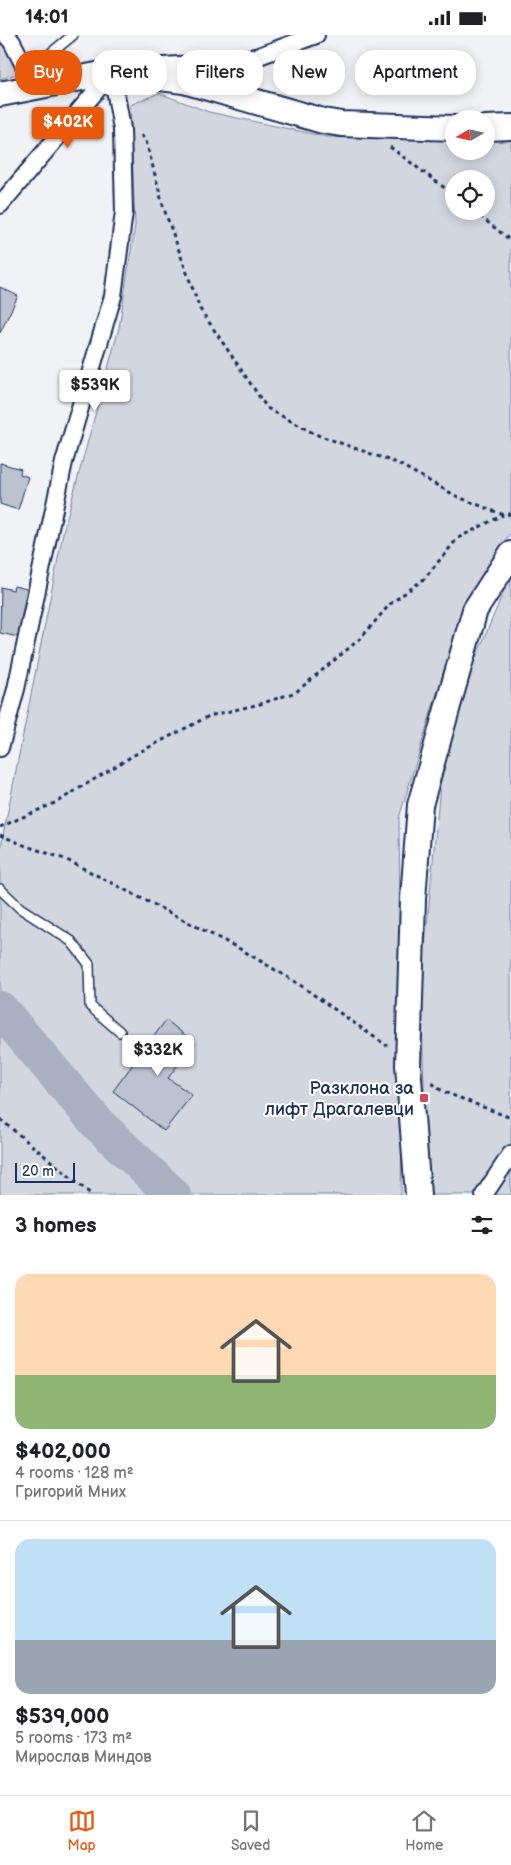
<!DOCTYPE html>
<meta charset="utf-8">
<style>
body{margin:0;font-family:"Balsamiq Sans",sans-serif;background:#f2f2f2;color:#202124;height:100vh;display:flex;flex-direction:column;font-size:19px;white-space:nowrap}
*{box-sizing:border-box;margin:0}
p{font-size:16px;color:#757577}
.icon{flex:none;width:28px;height:28px;fill:none;stroke:currentColor;stroke-width:2;stroke-linecap:round;stroke-linejoin:round}
.map{position:relative;height:1160px;overflow:hidden}
.drawer{display:flex;flex-direction:column;background:#fff;flex:1}
.drawer>*{flex:none}
.guide{position:absolute;left:15px;top:15px;width:481px;height:45px;display:flex;gap:10px}
.needle{width:32px;rotate:261deg}
.buttons{position:absolute;left:445px;top:75px;display:grid;gap:10px}
.buttons a{display:grid;place-items:center;width:50px;height:50px;border-radius:50%;background:#fff;box-shadow:0 2px 12px #0003;font-size:25px}
.scale{position:absolute;left:15px;bottom:12px;width:60px;box-sizing:border-box;padding-left:5px;border:2px solid #1b2f5e;border-top:0;font-size:14px;line-height:18px;white-space:nowrap;color:#1b2f5e;-webkit-text-stroke:4px #fff;paint-order:stroke}
.price{position:absolute;translate:-50% -42px;padding:0 11px;border-radius:5px;background:#fff;color:#222;font-size:16px;line-height:32px;filter:drop-shadow(0 1px 2px #0008)}
.price::after{content:'';position:absolute;left:50%;top:30px;width:15px;height:11px;margin-left:-8px;background:inherit;clip-path:polygon(0 0,100% 0,50% 100%)}
.price.on{background:#ea580c;color:#fff}
ul{padding:0;list-style:none}
li{display:grid;align-content:center;gap:10px;height:265px;padding:0 15px}
li+li{border-top:1px solid #e0e0e0}
li span{display:grid;place-items:center;height:155px;border-radius:15px;color:#555}
li>.icon{margin-inline-start:auto}
span .icon{width:90px;height:90px;fill:#fffc;stroke-width:1}
li b{font-size:21px}
h2{display:flex;justify-content:space-between;align-items:center;height:60px;padding:0 15px;font-size:21px}
.pill{padding:0 18px;border-radius:20px;background:#fff;box-shadow:0 2px 12px #0003;font-size:18px;line-height:45px}
.pill.on{background:#ea580c;color:#fff}
.status{display:flex;justify-content:space-between;align-items:center;height:35px;padding:0 25px;background:#fff;direction:ltr}
.status svg{height:14px;fill:currentColor}
.tab-bar{display:flex;justify-content:space-around;align-items:center;height:70px;border-top:1px solid #e0e0e0;background:#fff;font-size:14px;color:#757577}
.tab-bar a{display:grid;justify-items:center;gap:2px}
.tab-bar .on{color:#ea580c}
.map>svg:first-child{display:block}
</style>
<div class="status"><b>14:01</b><svg viewBox="0 0 49 12"><path d="M0 12V9h3v3zM5 12V6h3v6zM10 12V3h3v9zM15 12V0h3v12zM26 1h20v11H26zM47 4h2v5h-2z"/></svg></div>
<div class="map">
<svg width="511" height="1160" viewBox="0 0 511 1160">
<rect width="100%" height="100%" fill="#f1f2f5"/>
<filter id="ink" filterUnits="userSpaceOnUse"><feTurbulence type="fractalNoise" baseFrequency=".02" numOctaves="2"/><feDisplacementMap in="SourceGraphic" scale="10" xChannelSelector="R" yChannelSelector="G"/><feConvolveMatrix kernelMatrix="1 2 1 2 8 2 1 2 1" color-interpolation-filters="sRGB"/></filter>
<g filter="url(#ink)">
<path fill="#d2d6df" stroke="#76829e" fill-rule="evenodd" d="M0,0L20,38L0,44Z
M159,58L209,77L327,102H454V116H486V102H511V497L465,566L399,783L402,1092L401,1160H0V816L64,493L119,293L135,190L130,70ZM454,144H486V176H454Z
M511,544V1160H431L426,1116L421,954L445,696L506,551Z"/>
<g fill="none" stroke-linecap="round" stroke-linejoin="round">
<path stroke="#a8b0c2" stroke-width="36" d="M0,974L98,1089L173,1160"/>
</g>
<path fill="#bcc2d0" stroke="#1b2f5e" d="M0,252L18,261L0,298Z
M0,428L21,434L20,439L28,442L18,475L0,469Z
M14,551L27,554L18,602L0,598L1,552L13,555Z
M166,985L195,1008L168,1043L192,1060L164,1096L113,1056Z"/>
<g fill="none" stroke-linecap="round" stroke-linejoin="round">
<defs>
<path id="lane" d="M28,37L73,0
M0,854L20,873L71,906L89,929L90,971L120,997"/>
<path id="street" d="M6,0L12,7L35,52
M134,33L238,26L259,21L316,0
M0,170L112,37
M0,713L16,654L64,427L113,261L124,177L122,94L112,37
M484,1160L511,1119"/>
<path id="secondary" d="M0,59L112,37L184,46L323,86L341,89L454,93
M486,93L511,92
M418,1160L408,1030L413,864L420,770L475,575L511,519"/>
</defs>
<use href="#lane" stroke="#1b2f5e" stroke-width="12"/>
<use href="#street" stroke="#1b2f5e" stroke-width="20"/>
<use href="#secondary" stroke="#1b2f5e" stroke-width="28"/>
<path stroke="#1b2f5e" stroke-width="3" stroke-dasharray="4 4" stroke-linecap="butt" d="M141,100L146,106L164,174L200,274L267,373L315,399L397,428L458,462L504,480L511,479
M390,112L454,160
M474,176L511,206
M0,792L57,767L134,720L209,681L260,669L296,657L361,603L390,569L424,544L458,503L503,480
M0,800L26,811L65,824L242,915L297,948L387,1011
M432,1048L442,1056L511,1083
M0,1084L92,1160"/>
<use href="#lane" stroke="#fff" stroke-width="9"/>
<use href="#street" stroke="#fff" stroke-width="16"/>
<use href="#secondary" stroke="#fff" stroke-width="24"/>
</g>
</g>
<rect fill="#d1495b" stroke="#fff" stroke-width="2" x="419" y="1058" width="10" height="10" rx="2.5"/>
<g text-anchor="middle" stroke-width="4" stroke-linejoin="round" paint-order="stroke">
<g font-size="18" fill="#1b2f5e" stroke="#fff" text-anchor="end">
<text x="414" y="1059">Разклона за<tspan x="414" dy="21">лифт Драгалевци</tspan></text>
</g>
</g>
</svg>
<div class="buttons">
<a><svg class="needle" viewBox="-14 -14 28 28"><path d="M0-13l5 13h-10z" fill="#e53935"/><path d="M0 13l5-13h-10z" fill="#757577"/></svg></a>
<a><svg class="icon" aria-label="locate" viewBox="0 0 24 24"><circle cx="12" cy="12" r="6"/><path d="M12 2v4M12 18v4M2 12h4M18 12h4"/></svg></a>
</div>
<div class="scale">20 m</div>
<b class="price on" style="left:68px;top:114px">$402K</b>
<b class="price" style="left:95px;top:377px">$539K</b>
<b class="price" style="left:158px;top:1042px">$332K</b>
<div class="guide">
<a class="pill on">Buy</a>
<a class="pill">Rent</a>
<a class="pill">Filters</a>
<a class="pill">New</a>
<a class="pill">Apartment</a>
</div>
</div>
<section class="drawer">
<h2>3 homes<svg class="icon" aria-label="filters" viewBox="0 0 24 24"><path d="M4 7h16M4 17h16"/><circle cx="9" cy="7" r="2"/><circle cx="15" cy="17" r="2"/></svg></h2>
<ul>
<li><span style="background:linear-gradient(#ffd9b3 65%,#8fb573 0)"><svg class="icon" aria-label="home" viewBox="0 0 24 24"><path d="M3 11l9-7 9 7M6 9v11h12V9"/></svg></span><div><b>$402,000</b><p>4 rooms · 128 m²</p><p>Григорий Мних</p></div></li>
<li><span style="background:linear-gradient(#bfe0f5 65%,#9aa5b1 0)"><svg class="icon" aria-label="home" viewBox="0 0 24 24"><path d="M3 11l9-7 9 7M6 9v11h12V9"/></svg></span><div><b>$539,000</b><p>5 rooms · 173 m²</p><p>Мирослав Миндов</p></div></li>
</ul>
</section>
<nav class="tab-bar">
<a class="on"><svg class="icon" aria-label="map" viewBox="0 0 24 24"><path d="M3 6l6-2 6 2 6-2v14l-6 2-6-2-6 2zM9 4v14M15 6v14"/></svg>Map</a>
<a><svg class="icon" aria-label="saved" viewBox="0 0 24 24"><path d="M7 4h10v16l-5-4-5 4z"/></svg>Saved</a>
<a><svg class="icon" aria-label="home" viewBox="0 0 24 24"><path d="M3 11l9-7 9 7M6 9v11h12V9"/></svg>Home</a>
</nav>
